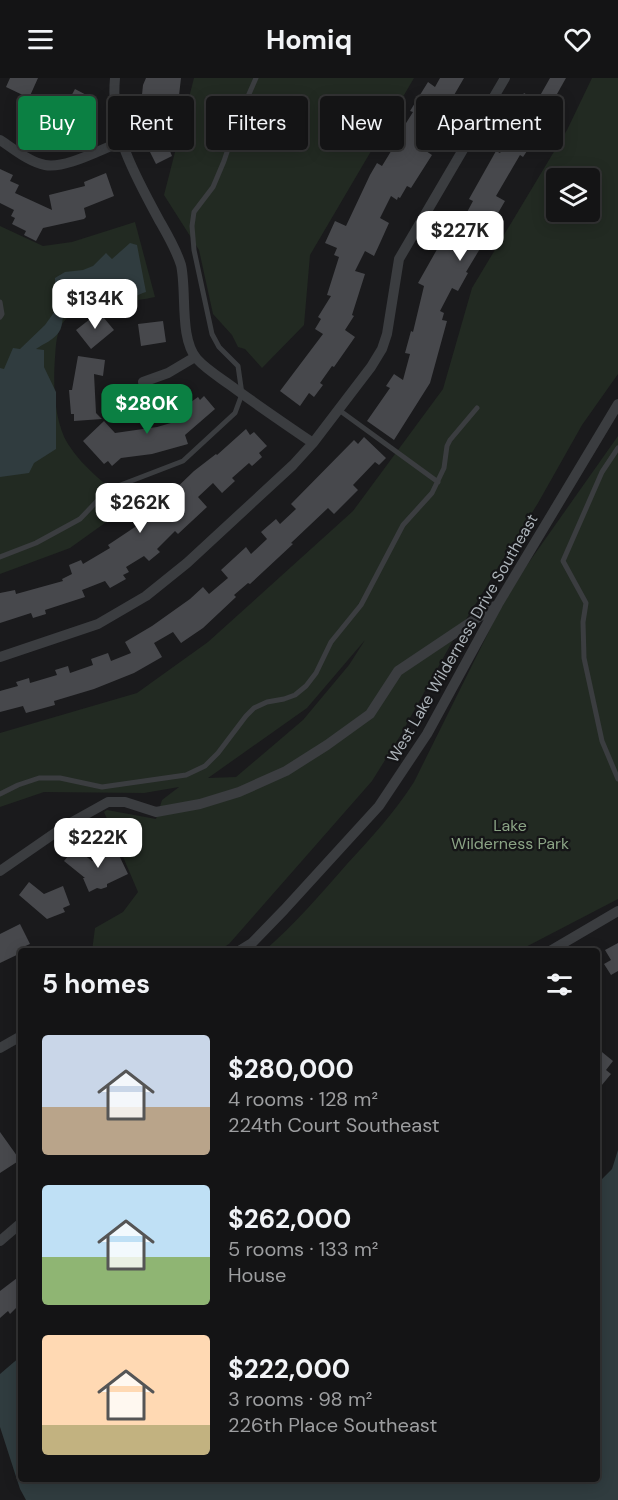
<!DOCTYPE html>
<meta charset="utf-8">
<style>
body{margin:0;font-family:"DM Sans",sans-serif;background:#1d1d1e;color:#f1f3f6;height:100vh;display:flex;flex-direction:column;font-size:22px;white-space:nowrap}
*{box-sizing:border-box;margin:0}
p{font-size:20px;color:#9d9ea0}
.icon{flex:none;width:33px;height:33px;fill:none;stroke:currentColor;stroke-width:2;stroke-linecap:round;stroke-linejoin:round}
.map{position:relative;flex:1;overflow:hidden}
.details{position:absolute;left:18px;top:870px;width:582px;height:534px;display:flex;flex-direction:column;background:#141415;border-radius:6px;box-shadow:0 3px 15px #0003,0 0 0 2px #333334}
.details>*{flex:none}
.banner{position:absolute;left:18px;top:18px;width:582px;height:54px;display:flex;gap:12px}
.controls{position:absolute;left:546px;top:90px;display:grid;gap:12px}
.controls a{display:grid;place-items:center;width:54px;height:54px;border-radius:6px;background:#141415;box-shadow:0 3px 15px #0003,0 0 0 2px #333334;font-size:30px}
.price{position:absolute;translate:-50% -51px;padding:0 14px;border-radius:12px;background:#fff;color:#222;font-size:20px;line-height:39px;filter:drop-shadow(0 2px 3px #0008)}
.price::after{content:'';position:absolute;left:50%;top:36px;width:18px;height:14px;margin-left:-9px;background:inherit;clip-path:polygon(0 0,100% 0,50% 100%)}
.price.on{background:#0b8043;color:#fff}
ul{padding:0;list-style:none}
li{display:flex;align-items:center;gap:18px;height:150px;padding:0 24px}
li span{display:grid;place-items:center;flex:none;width:168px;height:120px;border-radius:6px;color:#555}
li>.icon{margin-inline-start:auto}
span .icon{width:72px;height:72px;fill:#fffc;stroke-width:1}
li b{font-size:26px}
h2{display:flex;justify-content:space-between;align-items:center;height:72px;padding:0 24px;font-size:26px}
.pill{padding:0 21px;border-radius:6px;background:#141415;box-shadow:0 3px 15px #0003,0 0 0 2px #333334;font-size:21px;line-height:54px}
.pill.on{background:#0b8043;color:#fff}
header{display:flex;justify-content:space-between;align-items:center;height:78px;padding:0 24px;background:#141415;font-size:27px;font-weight:700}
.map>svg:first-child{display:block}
</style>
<header><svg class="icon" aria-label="menu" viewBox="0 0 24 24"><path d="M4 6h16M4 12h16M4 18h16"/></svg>Homiq<svg class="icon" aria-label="heart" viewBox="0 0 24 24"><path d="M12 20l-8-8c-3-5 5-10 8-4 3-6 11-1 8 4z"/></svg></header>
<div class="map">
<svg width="618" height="1422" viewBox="0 0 618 1422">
<rect width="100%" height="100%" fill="#1a1a1c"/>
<path fill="#222a22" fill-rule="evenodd" d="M194,0H414L310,177L304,247L262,290L245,271L238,269L232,257L213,236L199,172L164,117Z
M592,0H618V296L582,347L538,425L452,564L400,658L372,703L229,866L218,873H92L95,850L123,834L138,814L104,734L107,732L156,741L162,722L179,709L144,715L44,714L0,729V655L137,615L208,564L353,433L443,311L472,210L567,52ZM556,100H590V134H556ZM365,562L349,587L303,642L236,699L208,700L307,630Z
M135,144L155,219C137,223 78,230 66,241C56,251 56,267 55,280C53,306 54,343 68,366C83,390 109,409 130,427L70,470L0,496V148L43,168L72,164Z
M618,358V821L518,873H264C294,847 321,816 347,786C371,760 395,734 414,704L500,531L527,487Z"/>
<path fill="#303c3f" d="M130,165L137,167L146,214C142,215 137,218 133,219C113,223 86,211 68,228C61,235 64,247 59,254C54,262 43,266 36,271L44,272V289L56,314V371L34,385L29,395L0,399V290L4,291L13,270L20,271L45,247L55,233V200L65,194L83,192L93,188L106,175L112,181Z
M618,1072V1422H26L20,1411L0,1349V1296L21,1278V1401H597V1106L612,1091Z"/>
<path fill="#47484c" d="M10,0H38L29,20L6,9Z
M146,0H181L177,35L168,34L167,41L158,40L162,48L139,46L143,7Z
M440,0H464L443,36L451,41L442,55L436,51L423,71L432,77L411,110L407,108L400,120L398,119L397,122L391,118L380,140L389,145L380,165L374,178L365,173L355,193L365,196L352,237L354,238L345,252L355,259L334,289L332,288L320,305L323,307L314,319L309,315L300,328L280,313L323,256L315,251L321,241L318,239L331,218L327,217L339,179L334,177L337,170L325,165L335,143L346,148L370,97L377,85L382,88L393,70L391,69L413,34L410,33L428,4L435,9Z
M550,0H566L557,16L564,20L558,33L561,34L549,49L545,46L523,79L520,77L496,118L505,123L479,168L481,169L466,194L468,195L458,213L452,210L440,233L444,235L442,242L447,243L430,305L394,362L367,343L390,310L386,308L394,296L403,302L410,276L405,275L411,253L413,254L424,208L418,205L444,159L454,165L469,140L465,138L473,123L469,121L496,73L500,75L511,59L506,55L521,32L516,29L524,15L537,23Z
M75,11L94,21L80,47L61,37Z
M27,22L60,37L48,63L31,56L33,51L17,44Z
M163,50L173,71L170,73L172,78L156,86L143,60Z
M0,91L13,97L10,103L19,107L15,115L52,132L49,117L85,108L84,104L106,95L114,118L84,130L86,139L84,141L43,150L36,163L24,157L26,153L12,146L15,140L11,138L14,132L0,125Z
M99,234L114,252L91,271L76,252Z
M163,243L166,264L141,268L138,246Z
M78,278L105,282L103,298L94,296L96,335L102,341L74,343V336H71L69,312H72Z
M204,318L215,331L185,357L188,366L152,376L121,380L112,388L108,383L104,386L83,363L104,343L115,355L157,349L188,340L179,329L188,321L191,324L198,319L200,322Z
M246,351L250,357L254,354L267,368L259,375L262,379L252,388L249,385L232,400L235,403L222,415L213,405L198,419L207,429L178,456L175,453L157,471L160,474L149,483L144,478L126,489L129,494L123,497L126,501L110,510L105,503L82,512L85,519L45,532L46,536L33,540L31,535L0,545V515L15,512L16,516L63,503L62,501L72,496L69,487L81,482L83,486L110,470L108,467L138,447L194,393L216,376L217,377Z
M364,359L386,380L379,387L375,384L353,407L358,412L334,436L328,430L291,465L293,466L250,506L248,505L234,517L236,519L203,550L181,565L173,554L154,565L162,579L134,595L94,611L54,623L55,627L26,635L23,628L0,634V613L18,608L16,604L29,600L30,605L57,597L55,592L68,588L70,595L93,587L91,581L108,575L111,583L131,575L125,564L152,548L190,521L203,509L209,516L228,500L221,492L246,469L251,476L267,461L261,454L276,441L280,446L296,431L291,426L354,362L358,366Z
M75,770L92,783L116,771L128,796L107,806V809L101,811L97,810L89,814L83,800H85L64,783Z
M29,804L44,816L63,808L70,827L63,830L65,834L47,841L19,817Z
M20,846L30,866L23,869L25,873L0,885V856Z
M618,865V893L611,897L604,886L611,882L605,872Z
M597,970L613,983L606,992L611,996L597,1013Z
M0,1054L20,1082L0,1095Z
M21,1197V1225L10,1236L8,1233L0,1240V1213Z"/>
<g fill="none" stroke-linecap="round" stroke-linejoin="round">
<path stroke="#3b3d40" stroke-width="5" d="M0,224L2,236L0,239
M339,332L438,404
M618,370L602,394L563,483L586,525L583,544L584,580L602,663L618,701
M0,479L36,465L80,441L101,419L118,408L183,383L235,335L242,316L238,288L219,269L212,256L194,172L192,148L194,134L213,109L224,83L238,41L256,0
M0,716L18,707L39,700H60L102,709L186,697L205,688L218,675L246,638L254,630L267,624L284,621L295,617L306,608L316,595L331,564L361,527L403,447L432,415L444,390L447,368L450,362L477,330"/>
<path stroke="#3b3d40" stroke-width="10" d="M115,0C110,56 134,95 159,142C167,156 176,171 181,187C187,213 179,261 197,281C206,291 219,299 230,307C257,327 285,346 313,365
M0,62C14,71 29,84 45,87C66,91 101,71 121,64
M143,304L168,295L195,279
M0,579L98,546L146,518L187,485L293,387L313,365L371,289L382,271L387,256L399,181L505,0
M0,793L65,748L108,724H125L156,734L200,726L239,714L286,693L327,667L370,636L398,593L495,528
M239,873L252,865L284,832L379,728L427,656L498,526L618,326
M550,873L618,833
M0,970L21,958
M0,1163L21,1145"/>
</g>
<g text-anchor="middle" stroke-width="4.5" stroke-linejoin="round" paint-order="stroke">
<g font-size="16" fill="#adb4ba" stroke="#151517">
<text transform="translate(462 560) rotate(-60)" y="6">West Lake Wilderness Drive Southeast</text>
</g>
<g font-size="16" fill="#8ba485" stroke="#151517">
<text x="510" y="753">Lake<tspan x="510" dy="18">Wilderness Park</tspan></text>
</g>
</g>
</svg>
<div class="controls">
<a><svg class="icon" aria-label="layers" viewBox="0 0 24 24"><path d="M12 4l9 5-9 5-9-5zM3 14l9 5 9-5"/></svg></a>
</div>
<b class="price" style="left:460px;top:184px">$227K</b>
<b class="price" style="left:95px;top:252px">$134K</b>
<b class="price on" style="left:147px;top:357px">$280K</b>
<b class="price" style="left:140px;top:456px">$262K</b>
<b class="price" style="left:98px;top:791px">$222K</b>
<div class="banner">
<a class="pill on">Buy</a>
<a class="pill">Rent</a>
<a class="pill">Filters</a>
<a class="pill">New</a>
<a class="pill">Apartment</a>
</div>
<section class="details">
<h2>5 homes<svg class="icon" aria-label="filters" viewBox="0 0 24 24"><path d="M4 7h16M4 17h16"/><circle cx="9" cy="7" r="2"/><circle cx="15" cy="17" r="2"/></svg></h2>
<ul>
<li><span style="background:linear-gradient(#c9d6e8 60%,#b9a48a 0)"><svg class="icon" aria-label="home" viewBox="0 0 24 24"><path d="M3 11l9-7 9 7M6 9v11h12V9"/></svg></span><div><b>$280,000</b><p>4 rooms · 128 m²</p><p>224th Court Southeast</p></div></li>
<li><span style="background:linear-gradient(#bfe0f5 60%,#8fb573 0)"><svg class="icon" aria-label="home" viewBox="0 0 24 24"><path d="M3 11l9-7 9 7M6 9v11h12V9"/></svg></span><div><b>$262,000</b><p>5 rooms · 133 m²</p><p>House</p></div></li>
<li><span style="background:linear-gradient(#ffd9b3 75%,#c2b280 0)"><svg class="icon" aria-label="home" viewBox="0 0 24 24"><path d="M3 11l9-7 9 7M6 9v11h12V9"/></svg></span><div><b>$222,000</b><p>3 rooms · 98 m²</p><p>226th Place Southeast</p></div></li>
</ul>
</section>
</div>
